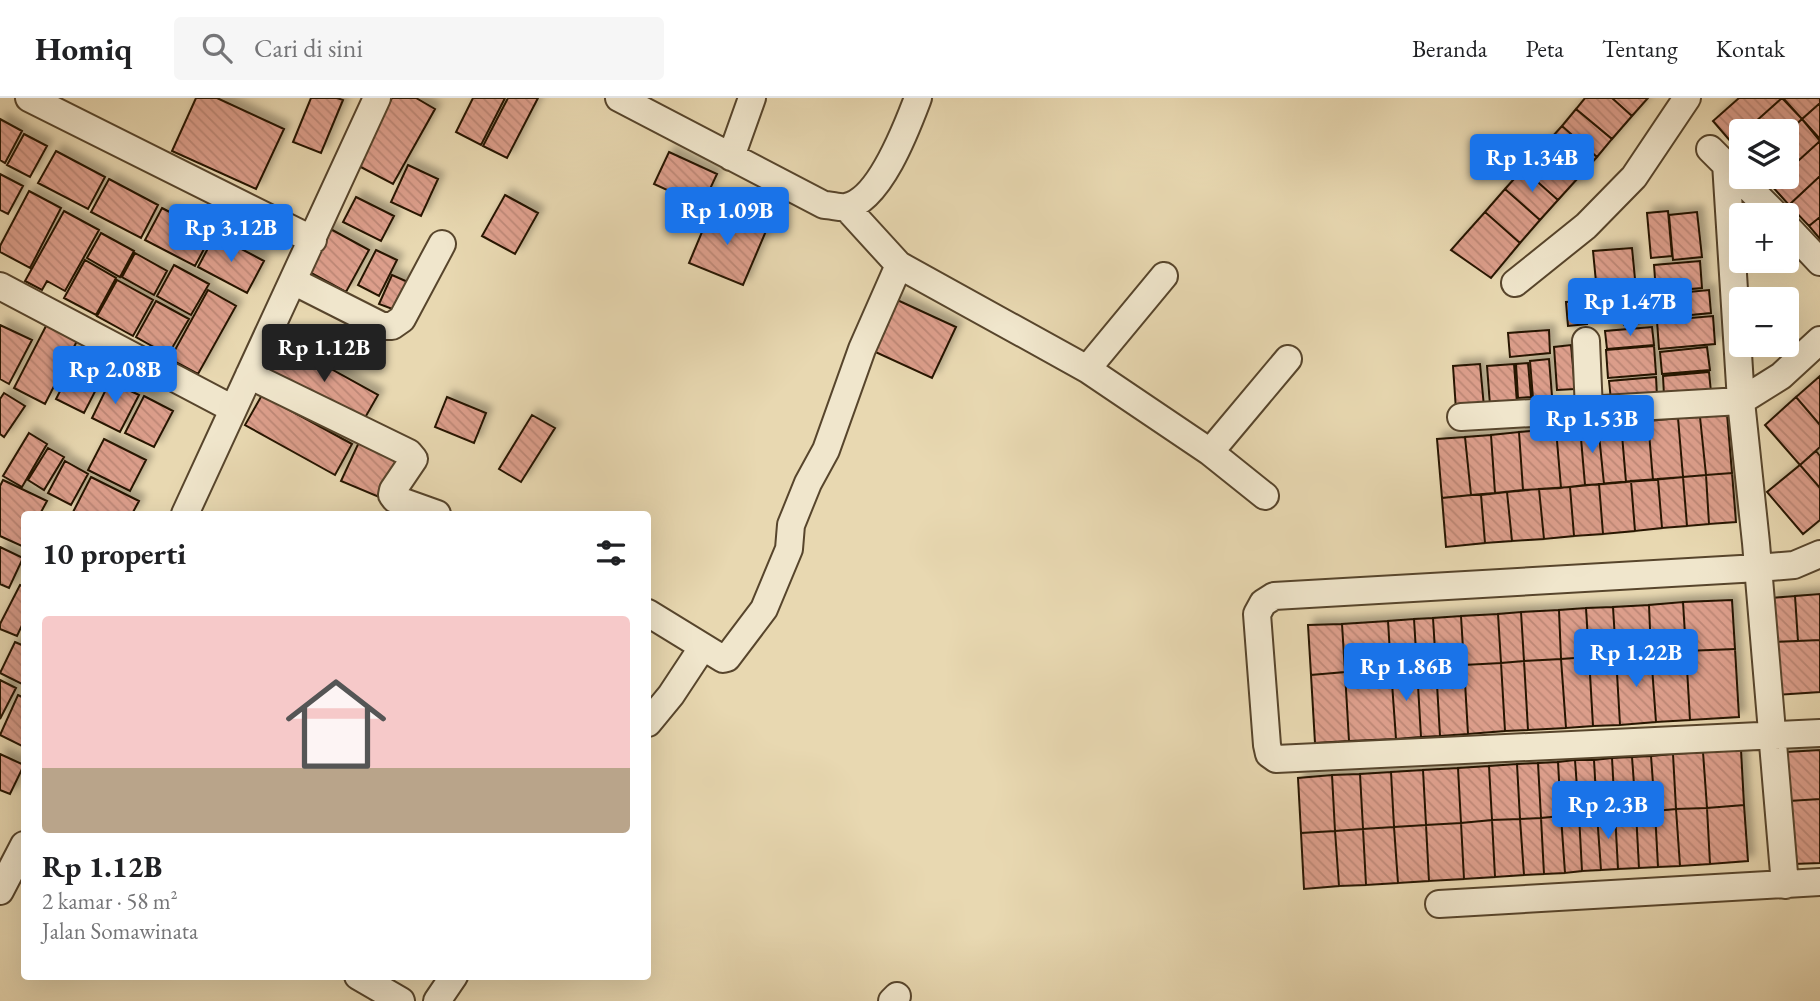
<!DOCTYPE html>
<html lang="id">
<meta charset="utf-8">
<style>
body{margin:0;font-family:"EB Garamond",serif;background:#f6f6f6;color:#202124;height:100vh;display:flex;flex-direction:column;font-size:26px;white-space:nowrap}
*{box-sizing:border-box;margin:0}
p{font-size:23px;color:#757577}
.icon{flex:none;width:38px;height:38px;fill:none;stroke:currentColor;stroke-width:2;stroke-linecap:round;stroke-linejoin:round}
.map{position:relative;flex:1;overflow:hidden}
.details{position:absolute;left:21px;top:413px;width:630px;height:469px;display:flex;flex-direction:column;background:#fff;border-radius:7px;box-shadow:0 7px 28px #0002}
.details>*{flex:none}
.buttons{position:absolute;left:1729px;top:21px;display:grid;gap:14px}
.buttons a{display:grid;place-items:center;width:70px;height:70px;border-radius:7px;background:#fff;box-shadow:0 7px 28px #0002;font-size:35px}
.price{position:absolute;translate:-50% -60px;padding:0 16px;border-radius:7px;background:#1a73e8;color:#fff;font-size:23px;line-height:46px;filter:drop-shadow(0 2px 4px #0008)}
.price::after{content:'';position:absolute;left:50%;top:42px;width:21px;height:16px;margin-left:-10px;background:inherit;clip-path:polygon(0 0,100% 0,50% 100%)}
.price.on{background:#222;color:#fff}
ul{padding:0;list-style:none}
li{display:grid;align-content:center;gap:14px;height:371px;padding:0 21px}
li+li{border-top:2px solid #e0e0e0}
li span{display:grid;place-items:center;height:217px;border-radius:7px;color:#555}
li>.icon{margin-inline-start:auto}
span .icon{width:126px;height:126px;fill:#fffc;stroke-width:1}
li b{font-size:30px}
h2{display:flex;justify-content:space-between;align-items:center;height:84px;padding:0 21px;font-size:30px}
header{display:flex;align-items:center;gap:42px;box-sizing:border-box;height:98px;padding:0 35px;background:#fff;border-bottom:2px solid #e0e0e0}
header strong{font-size:33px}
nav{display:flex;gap:38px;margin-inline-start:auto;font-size:24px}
.search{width:490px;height:63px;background:#f6f6f6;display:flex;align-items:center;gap:18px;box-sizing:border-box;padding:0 24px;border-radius:7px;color:#757577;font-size:26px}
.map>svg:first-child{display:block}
</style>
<header>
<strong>Homiq</strong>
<div class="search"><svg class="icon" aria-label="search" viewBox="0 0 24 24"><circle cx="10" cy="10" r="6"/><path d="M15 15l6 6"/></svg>Cari di sini</div>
<nav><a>Beranda</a><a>Peta</a><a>Tentang</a><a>Kontak</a></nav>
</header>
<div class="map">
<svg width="1820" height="903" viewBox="0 0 1820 903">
<defs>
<pattern id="building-back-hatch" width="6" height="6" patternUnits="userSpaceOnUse" patternTransform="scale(1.75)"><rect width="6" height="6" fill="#dc9e8b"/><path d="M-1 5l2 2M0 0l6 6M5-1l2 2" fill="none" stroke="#bd8776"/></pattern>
<filter id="shadow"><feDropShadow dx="6" dy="-6" stdDeviation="3.5" flood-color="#0004"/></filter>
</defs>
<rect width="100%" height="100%" fill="#e8d8b1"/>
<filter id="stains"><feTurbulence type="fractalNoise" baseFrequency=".00286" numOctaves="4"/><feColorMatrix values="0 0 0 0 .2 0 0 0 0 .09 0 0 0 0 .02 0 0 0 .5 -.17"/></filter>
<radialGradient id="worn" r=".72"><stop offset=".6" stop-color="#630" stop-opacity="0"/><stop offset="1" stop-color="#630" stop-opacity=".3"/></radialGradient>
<path fill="url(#building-back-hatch)" stroke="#271400" stroke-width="2" filter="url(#shadow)" d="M196,0H217L284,31L256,91L172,53Z
M311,0H337L343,2L321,55L293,44Z
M392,0H416L435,11L393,86L355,66Z
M473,0H505L481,47L456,34Z
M508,0H538L507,60L483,48Z
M1585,0H1612L1632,18L1612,41L1576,11Z
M1612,0H1648L1632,18Z
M1739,0H1782L1745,33H1741V37L1732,45L1713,23Z
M1782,0L1802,21L1787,35L1745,33Z
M1783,0H1820V5L1802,21Z
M1820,5V41L1802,21Z
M1576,11L1612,41L1597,59L1562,28Z
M0,21L22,33L5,65L0,62Z
M1802,21L1820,43L1787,73V35Z
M1562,28L1597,59L1578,80L1543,49Z
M24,36L47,48L30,79L7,67Z
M1741,37V54L1732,45Z
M1820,43V78L1789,107L1771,87L1780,79H1787V73Z
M1543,49L1578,80L1558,102L1523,71Z
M56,53L105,79L88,111L38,85Z
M669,54L717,76L702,108L654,86Z
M408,67L438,81L421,118L391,104Z
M1523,71L1558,102L1540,122L1505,91Z
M0,76L23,88L8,116L0,112Z
M1820,78V119L1809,128L1789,107Z
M109,81L158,107L141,140L91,114Z
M1505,91L1540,122L1520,145L1485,114Z
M29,93L61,110L30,170L0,154V148Z
M505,97L538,115L515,156L482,138Z
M356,99L394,118L381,143L343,124Z
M162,110L212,136L195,168L145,142Z
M712,110L766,133L743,187L689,165Z
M64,113L99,132L65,193L47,183L42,192L25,183Z
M1668,113L1672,158L1651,160L1647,115Z
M1485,114L1520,145L1491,180L1451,152Z
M1697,114L1702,159L1673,162L1669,117Z
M1820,119V141L1809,128Z
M325,128L369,152L346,194L302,170Z
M101,135L134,153L120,179L87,160Z
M215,137L264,163L247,195L198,169Z
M1632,150L1635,181L1596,184L1593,153Z
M376,152L397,162L379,198L358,187Z
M135,155L167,173L154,197L122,179Z
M85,162L116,180L96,217L64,200Z
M1700,163L1702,190L1656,194L1654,167Z
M174,167L209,186L191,217L157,198Z
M392,177L408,184L395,212L379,206Z
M117,182L153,202L133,238L97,218Z
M1618,186L1621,217L1594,219L1592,189Z
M1646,190L1649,224L1624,227L1621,192Z
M208,192L236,208L198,276L170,261Z
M1709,192L1711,215L1660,220L1657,197Z
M895,201L956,229L932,280L871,252Z
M156,203L189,221L168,257L136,239Z
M1584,203L1587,226L1568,228L1566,204Z
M1713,218L1715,246L1659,251L1657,223Z
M47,226L78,241L45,306L14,290Z
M0,227L32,242L9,286L0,281Z
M1652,229L1654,247L1607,251L1605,233Z
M1549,232L1550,255L1510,259L1508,235Z
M286,246L378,297L362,325L270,275Z
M1571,247L1575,291L1557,292L1554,249Z
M1654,248L1656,276L1608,280L1606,252Z
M1707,249L1710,272L1662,276L1660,254Z
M78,258L106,272L84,315L56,301Z
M1549,261L1552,298L1533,300L1530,263Z
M1528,265L1531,299L1518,300L1516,266Z
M1480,266L1484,309L1456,312L1453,268Z
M1514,266L1517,305L1490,307L1487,268Z
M1709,274L1711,294L1664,298L1663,278Z
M1820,278V327L1796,299Z
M1656,279L1657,298L1611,302L1609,283Z
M110,283L139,297L120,334L92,320Z
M4,295L25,308L4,339L0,336V301Z
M262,297L352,346L335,377L245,327Z
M144,298L173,313L154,349L125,335Z
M447,299L486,315L474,345L435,329Z
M1796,299L1820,327V349L1800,367L1765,327Z
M1727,316L1732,375L1706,377L1700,319Z
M532,317L555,330L521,384L499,371Z
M1700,319L1706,377L1683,379L1678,320Z
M1678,320L1683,379L1653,382L1648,323Z
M1648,323L1653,382L1626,384L1621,325Z
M1621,325L1626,384L1604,386L1598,327Z
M1598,327L1604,386L1585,387L1580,329Z
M1580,329L1585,387L1561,390L1556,331Z
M1556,331L1561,390L1523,392L1519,334Z
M1519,334L1523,392L1495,395L1491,337Z
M29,335L47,346L22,389L3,378Z
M1491,337L1495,395L1471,397L1465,339Z
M1465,339L1471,397L1442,400L1437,341Z
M104,341L146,362L130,393L88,372Z
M360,342L398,358L379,399L341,383Z
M48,350L64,359L44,392L28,382Z
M1816,353L1820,358V390L1800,367Z
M65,363L88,376L71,407L48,395Z
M1800,367L1820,390V422L1803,436L1767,394Z
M1732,375L1736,424L1709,426L1706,377Z
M1706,377L1709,426L1687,428L1683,379Z
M91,379L139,403L132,416H72Z
M1683,379L1687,428L1662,430L1658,381Z
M1658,381L1662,430L1635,433L1631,383Z
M3,382L47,403L40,416H24V449L0,438V388Z
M1631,383L1635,433L1603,436L1599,386Z
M1599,386L1603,436L1574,438L1570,389Z
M1570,389L1574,438L1544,441L1539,391Z
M1539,391L1544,441L1512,443L1507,394Z
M1507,394L1512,443L1485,445L1481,397Z
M1471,397H1481L1485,445L1446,449L1442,400Z
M0,449L23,460L9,490L0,486Z
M20,487L24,489V523L17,538L0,531V526Z
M1820,496V542L1798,543L1795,498Z
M1795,498L1798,543L1773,544L1771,500Z
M1732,502L1735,551L1686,553L1683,504Z
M1683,504L1686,553L1651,555L1649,507Z
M1649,507L1651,555L1616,558L1613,509Z
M1613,509L1616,558L1589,559L1586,510Z
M1586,510L1589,559L1561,561L1559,512Z
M1559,512L1561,561L1524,563L1521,514Z
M1521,514L1524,563L1501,565L1498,516Z
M1498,516L1501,565L1464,567L1461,518Z
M1461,518L1464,567L1436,569L1433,520Z
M1433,520L1436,569L1417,570L1414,521Z
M1414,521L1417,570L1391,571L1388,523Z
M1388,523L1391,571L1345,574L1342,526Z
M1342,526L1345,574L1311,577L1308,527Z
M1820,542V594L1776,597L1773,544Z
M15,544L24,548V587L0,575Z
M1735,551L1739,619L1690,622L1686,553Z
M1686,553L1690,622L1656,624L1651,555Z
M1651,555L1656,624L1620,627L1616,558Z
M1616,558L1620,627L1593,628L1589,559Z
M1589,559L1593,628L1566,630L1561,561Z
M1561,561L1566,630L1528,632L1524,563Z
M1524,563L1528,632L1505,633L1501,565Z
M1501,565L1505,633L1468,636L1464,567Z
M1464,567L1468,636L1440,638L1436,569Z
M1436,569L1440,638L1421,639L1417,570Z
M1417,570L1421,639L1396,641L1391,571Z
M1391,571L1396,641L1349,643L1345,574Z
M1345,574L1349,643L1315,645L1311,577Z
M0,582L16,590L0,621Z
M18,597L24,600V649L0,637Z
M1741,652L1744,707L1707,710L1703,654Z
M1820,652V701L1789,703L1786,654Z
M1703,654L1707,710L1676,711L1673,656Z
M0,656L24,667L10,696L0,692Z
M1673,656L1676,711L1655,713L1651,658Z
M1651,658L1655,713L1636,714L1632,659Z
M1632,659L1636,714L1615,715L1612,660Z
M1612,660L1615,715L1597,716L1594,662Z
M1575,662L1579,717L1561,718L1558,664Z
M1575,662H1594L1597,716L1579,717Z
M1558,664L1561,718L1541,720L1538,665Z
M1538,665L1541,720L1520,721L1517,666Z
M1517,666L1520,721L1492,722L1489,668Z
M1489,668L1492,722L1461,725L1458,670Z
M1458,670L1461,725L1426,727L1423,672Z
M1423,672L1426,727L1394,729L1391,674Z
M1391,674L1394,729L1363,731L1360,676Z
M1360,676L1363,731L1335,733L1332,677Z
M1332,677L1335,733L1301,735L1298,680Z
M1820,701V765L1793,766L1789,703Z
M1744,707L1748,763L1710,766L1707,710Z
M1707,710L1710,766L1680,768L1676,711Z
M1676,711L1680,768L1658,769L1655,713Z
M1655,713L1658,769L1639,770L1636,714Z
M1636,714L1639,770L1618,771L1615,715Z
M1615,715L1618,771L1601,772L1597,716Z
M1597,716L1601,772L1582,773L1579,717Z
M1579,717L1582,773L1565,775L1561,718Z
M1561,718L1565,775L1544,776L1541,720Z
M1541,720L1544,776L1524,777L1520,721Z
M1520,721L1524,777L1495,779L1492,722Z
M1492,722L1495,779L1464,781L1461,725Z
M1461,725L1464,781L1429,783L1426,727Z
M1426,727L1429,783L1398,785L1394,729Z
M1394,729L1398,785L1366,787L1363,731Z
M1363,731L1366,787L1339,788L1335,733Z
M1335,733L1339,788L1304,791L1301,735Z"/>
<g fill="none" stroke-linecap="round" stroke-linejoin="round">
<defs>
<path id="street" d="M29,0L313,142
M619,0L824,107C831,107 840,110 846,109C880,102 907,29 918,0
M1710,51L1776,117
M731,59L752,0
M1726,65L1741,303L1756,445L1785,787
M846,109L899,167L1087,271L1210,354L1265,398
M1787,129L1820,164
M293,183L382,228H392L402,221L442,146
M1515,185L1586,128L1634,79L1687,0
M0,188L233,311
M1586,243L1589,313
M1087,271L1164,178
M249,277L409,355L414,361L393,392L392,397L395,401L437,416
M1461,319L1741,303L1781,278L1820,242
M1210,354L1288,261
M185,416L377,0
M1820,456L1794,467L1758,470L1274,498L1263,505L1257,516L1267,647L1269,656L1276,661L1820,635
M648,515L723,561L727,560L764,511L789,451L791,427L808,385L826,352L862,251L899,167
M648,625L671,597L702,550
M0,793L24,747
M1439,806L1820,784
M358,878L401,903
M437,903L454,878
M892,903L897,898"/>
</defs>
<use href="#street" stroke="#57452c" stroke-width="30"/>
<use href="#street" stroke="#f0e6cc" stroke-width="26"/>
</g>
<rect width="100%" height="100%" filter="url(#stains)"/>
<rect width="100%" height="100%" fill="url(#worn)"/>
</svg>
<div class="buttons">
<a><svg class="icon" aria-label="layers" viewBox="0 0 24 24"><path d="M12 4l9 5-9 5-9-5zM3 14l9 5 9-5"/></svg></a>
<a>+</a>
<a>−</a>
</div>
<b class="price" style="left:1532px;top:96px">Rp 1.34B</b>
<b class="price" style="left:727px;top:149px">Rp 1.09B</b>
<b class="price" style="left:231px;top:166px">Rp 3.12B</b>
<b class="price" style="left:1630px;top:240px">Rp 1.47B</b>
<b class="price on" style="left:324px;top:286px">Rp 1.12B</b>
<b class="price" style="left:115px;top:308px">Rp 2.08B</b>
<b class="price" style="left:1592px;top:357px">Rp 1.53B</b>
<b class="price" style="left:1636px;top:591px">Rp 1.22B</b>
<b class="price" style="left:1406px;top:605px">Rp 1.86B</b>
<b class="price" style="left:1608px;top:743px">Rp 2.3B</b>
<section class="details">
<h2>10 properti<svg class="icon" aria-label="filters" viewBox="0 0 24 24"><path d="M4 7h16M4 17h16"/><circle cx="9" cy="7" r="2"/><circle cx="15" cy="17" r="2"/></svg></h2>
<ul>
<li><span style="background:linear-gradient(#f6c9c9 70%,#b9a48a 0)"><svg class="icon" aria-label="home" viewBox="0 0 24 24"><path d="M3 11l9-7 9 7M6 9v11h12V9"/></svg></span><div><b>Rp 1.12B</b><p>2 kamar · 58 m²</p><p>Jalan Somawinata</p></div></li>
</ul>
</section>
</div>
